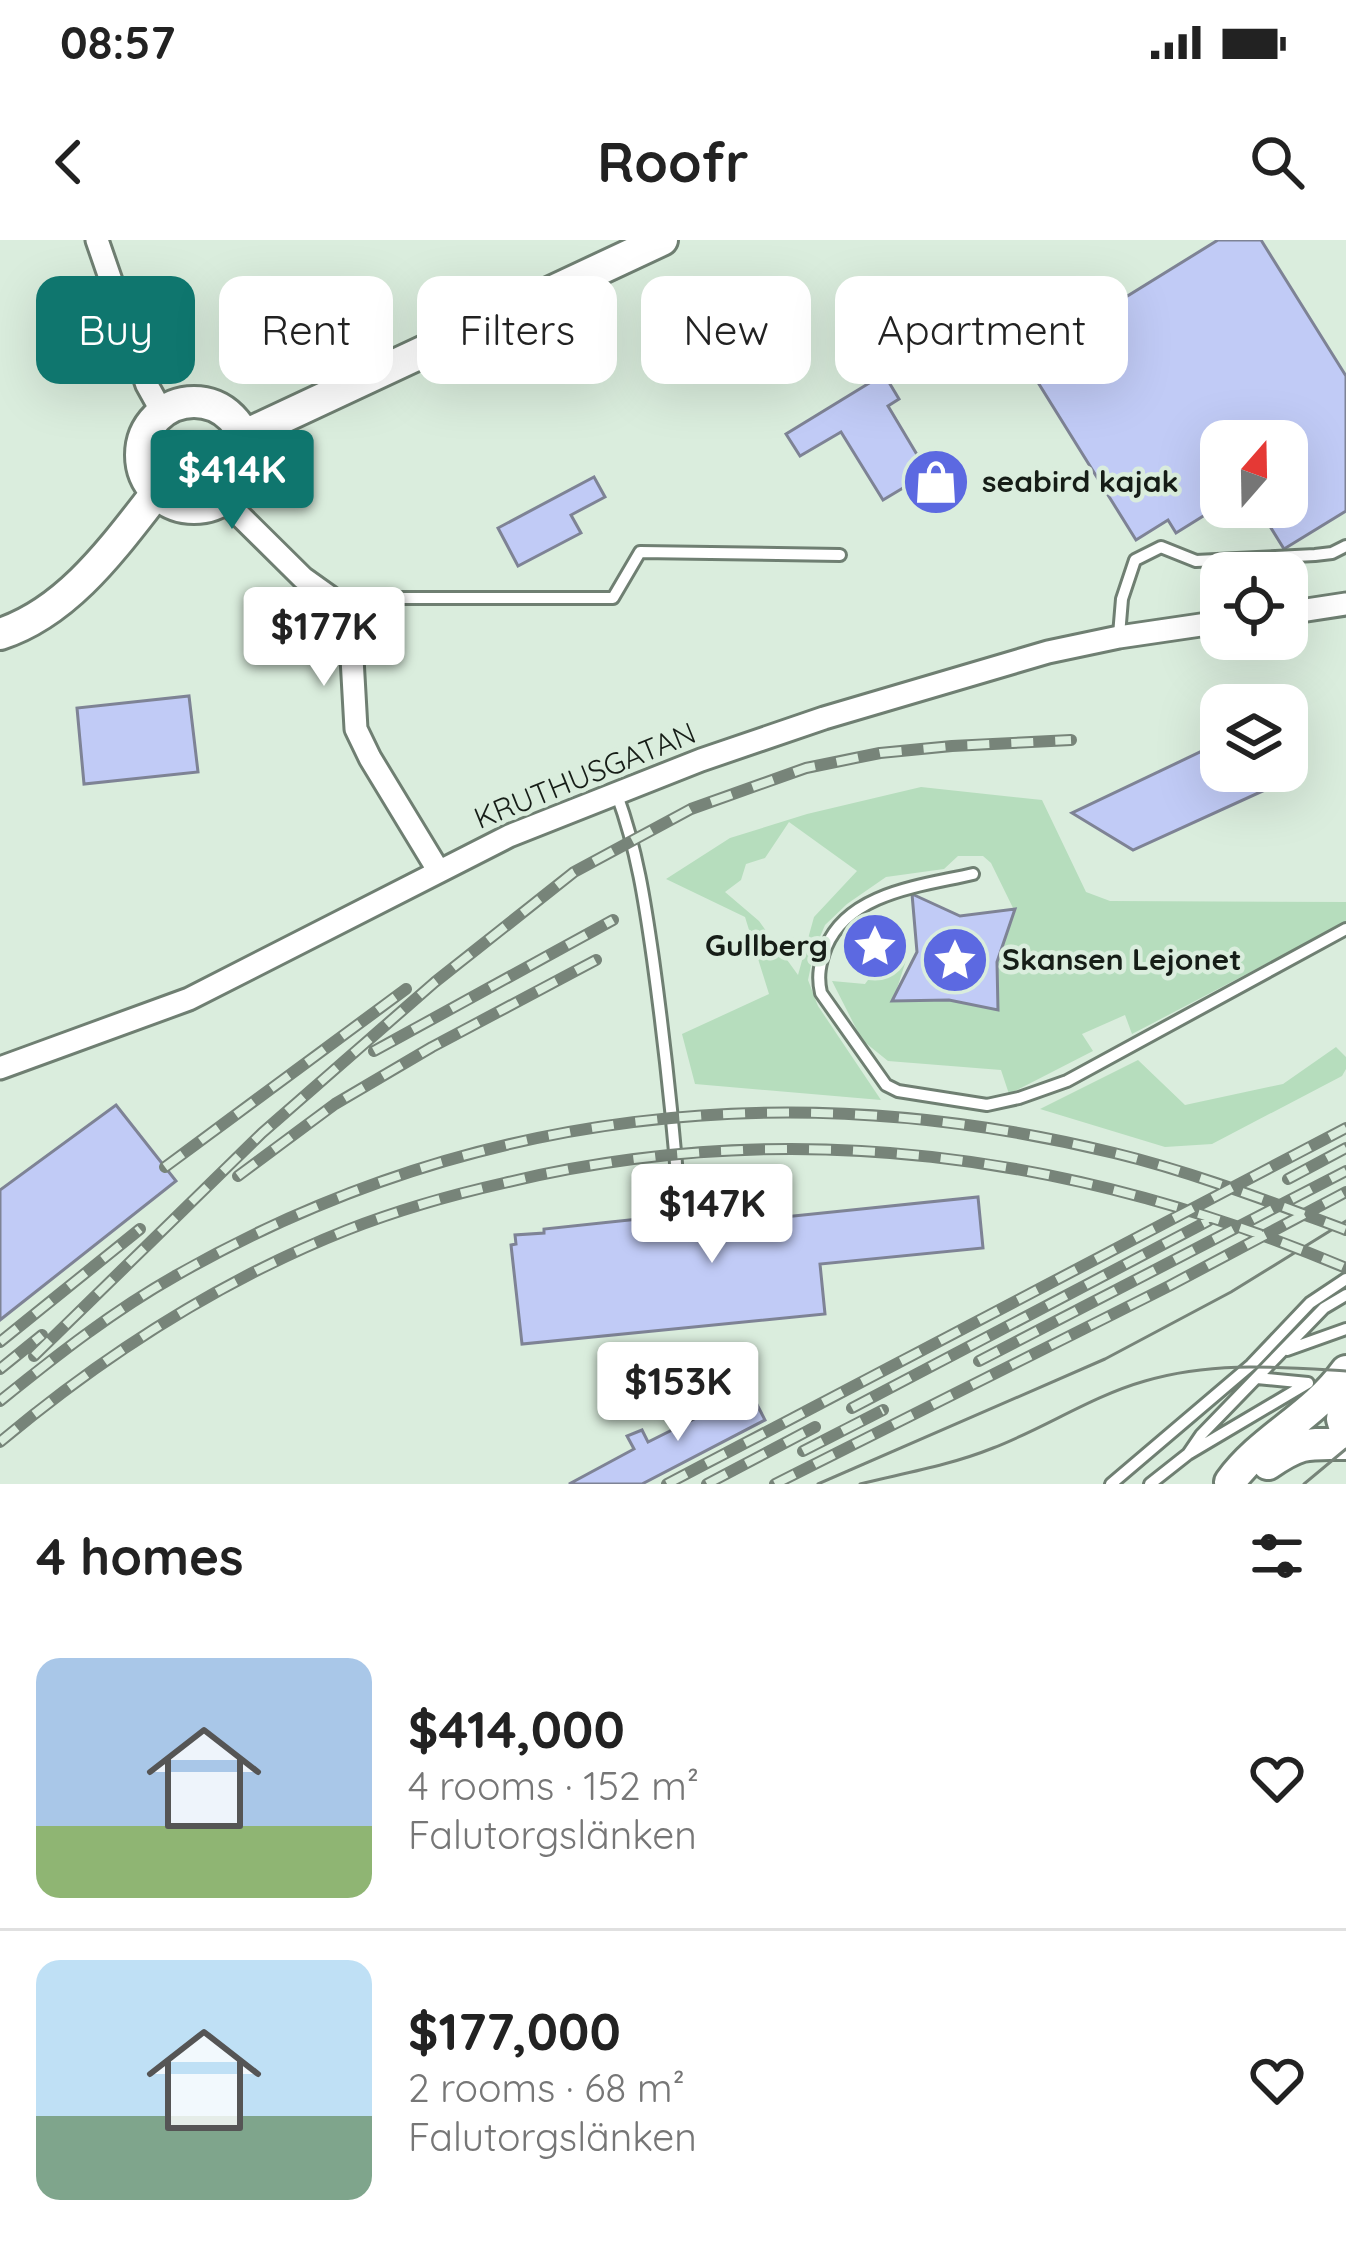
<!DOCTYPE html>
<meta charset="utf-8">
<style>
body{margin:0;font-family:Quicksand,sans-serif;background:#f6f6f6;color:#222;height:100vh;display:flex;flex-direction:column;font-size:45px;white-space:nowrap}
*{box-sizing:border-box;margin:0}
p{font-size:39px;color:#767676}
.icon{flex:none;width:66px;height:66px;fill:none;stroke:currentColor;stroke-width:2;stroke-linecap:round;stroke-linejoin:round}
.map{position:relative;height:1244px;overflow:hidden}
.side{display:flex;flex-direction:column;background:#fff;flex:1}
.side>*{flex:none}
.top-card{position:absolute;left:36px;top:36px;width:1275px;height:108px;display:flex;gap:24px}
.needle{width:78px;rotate:20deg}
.fabs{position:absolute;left:1200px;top:180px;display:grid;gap:24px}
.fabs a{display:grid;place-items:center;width:108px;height:108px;border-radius:24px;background:#fff;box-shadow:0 12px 48px #0002;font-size:60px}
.price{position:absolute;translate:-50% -102px;padding:0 27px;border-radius:12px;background:#fff;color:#222;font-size:39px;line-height:78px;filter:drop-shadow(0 3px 6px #0008)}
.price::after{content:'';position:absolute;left:50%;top:72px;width:36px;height:27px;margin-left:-18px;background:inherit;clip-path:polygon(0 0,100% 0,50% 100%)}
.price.on{background:#0f766e;color:#fff}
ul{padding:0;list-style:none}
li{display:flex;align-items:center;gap:36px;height:300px;padding:0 36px}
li+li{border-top:3px solid #e0e0e0}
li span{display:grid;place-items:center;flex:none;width:336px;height:240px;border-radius:24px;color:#555}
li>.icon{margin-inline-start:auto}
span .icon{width:144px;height:144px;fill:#fffc;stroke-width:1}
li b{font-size:51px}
h2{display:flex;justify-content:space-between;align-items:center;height:144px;padding:0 36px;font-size:51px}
.pill{padding:0 42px;border-radius:24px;background:#fff;box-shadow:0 12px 48px #0002;font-size:42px;line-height:108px}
.pill.on{background:#0f766e;color:#fff}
.status{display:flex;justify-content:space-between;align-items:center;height:84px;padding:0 60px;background:#fff;direction:ltr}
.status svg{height:33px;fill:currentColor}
header{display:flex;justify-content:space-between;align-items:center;height:156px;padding:0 36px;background:#fff;font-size:54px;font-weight:700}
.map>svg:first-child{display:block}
</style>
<div class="status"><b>08:57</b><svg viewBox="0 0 49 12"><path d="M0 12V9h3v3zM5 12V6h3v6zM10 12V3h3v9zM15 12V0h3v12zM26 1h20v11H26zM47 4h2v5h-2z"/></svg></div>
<header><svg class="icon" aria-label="back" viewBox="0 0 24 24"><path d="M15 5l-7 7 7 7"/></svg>Roofr<svg class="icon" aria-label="search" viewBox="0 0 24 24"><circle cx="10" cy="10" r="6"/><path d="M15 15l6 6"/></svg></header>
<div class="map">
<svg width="1346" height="1244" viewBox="0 0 1346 1244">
<rect width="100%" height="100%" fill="#daeddd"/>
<path fill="#b6ddbd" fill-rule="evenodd" d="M921,547L1042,560L1086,652L1110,661L1346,662V682L1132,794L1125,775L1082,794L1093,811L1009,854L1001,830L888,821L862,800L832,741L865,744L888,713L909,711L893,761L949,760L998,769L997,722L1014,670L991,623L983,616H958L944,629L886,637L847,664L825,685L814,711L808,740L818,766L881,860L695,844L682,794L769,754L745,677L666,639L730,598L807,574ZM789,582L857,631L814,677L798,735L759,681L725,652L741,640L746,624L765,618Z
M1336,807L1346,817V829L1342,836L1212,904L1165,907L1040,869L1138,820L1185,865L1283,844Z"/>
<path fill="#c1cbf6" stroke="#7e8395" stroke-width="3" d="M1218,0H1261L1346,136V271L1284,309L1258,267H1287V201H1221V265L1176,293L1168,280L1136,300L1024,120Z
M884,134L899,159L888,166L928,233L883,260L841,192L800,216L786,194Z
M594,237L605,257L571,275L581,293L518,326L498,288Z
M189,456L198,532L84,544L77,468Z
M1221,502V531H1273L1285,534L1297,530L1300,534L1133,610L1072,573Z
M912,654L960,676L1015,669L997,722L998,770L949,760L892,761L917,712Z
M116,865L176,941L0,1080V950Z
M978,957L983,1008L820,1024L825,1074L522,1104L511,1005L516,1004L515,995L544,993V989L724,970L726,983Z
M750,1151L765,1180L642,1244H569L634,1209L627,1196L642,1190L648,1202Z"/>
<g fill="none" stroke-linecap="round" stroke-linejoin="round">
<defs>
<path id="lane" d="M331,358H613L640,312L840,315
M1119,395L1122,359L1135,320L1161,307L1196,321L1315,315L1332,313L1346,306
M617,555C637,609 645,663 653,719C664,799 673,879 679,961
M973,634C922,646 849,652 826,707C820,723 817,736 821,753L886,845L898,851L987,865L1019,858L1067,841L1346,689
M1287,1110L1346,1089
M1257,1138L1308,1143
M1188,1214L1201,1195L1324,1068L1346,1055
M1111,1244L1251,1125L1310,1063L1346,1039
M1150,1244L1188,1214L1308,1143"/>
<path id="street" d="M97,0L147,145L162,172
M223,259L303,338L331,358L345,385L352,418L356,489L370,518L438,630
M1287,373L1346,364
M0,828L189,759L509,596L701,520L824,478L1048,412L1119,397L1221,382"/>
<path id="secondary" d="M141 215a53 53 0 1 1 106 0a53 53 0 1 1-106 0Z
M243,196L662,0
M0,394C68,372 114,307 157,252
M1346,1154L1342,1179L1346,1192
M1268,1224C1302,1201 1307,1204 1346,1204
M1230,1242C1262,1198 1312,1178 1346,1131"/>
</defs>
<use href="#lane" stroke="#6f7f72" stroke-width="16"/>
<use href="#street" stroke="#6f7f72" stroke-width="27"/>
<use href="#secondary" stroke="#6f7f72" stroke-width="36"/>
<use href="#lane" stroke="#fff" stroke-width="10"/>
<use href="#street" stroke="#fff" stroke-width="21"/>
<use href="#secondary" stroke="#fff" stroke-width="30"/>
<path stroke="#778479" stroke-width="3" d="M818,1244L1105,1119L1231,1052L1346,981
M860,1244C905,1233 951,1225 993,1208C1045,1188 1092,1156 1145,1141C1212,1121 1278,1127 1346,1131
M1304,1244L1346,1209"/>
<defs>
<path id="rail" d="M374,811L613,680
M165,927L406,749
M238,936L335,864L432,807L596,720
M1288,939L1346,908
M0,1102L140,989
M34,1116L262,893L435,742L574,632L691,569L806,528L880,513L952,506L1071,500
M979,1121L1346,931
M0,1129L42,1095
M0,1161C57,1115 113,1071 177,1035C469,869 789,834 1114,913C1193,932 1270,962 1346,990
M852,1168L1208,981
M0,1202C104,1115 221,1040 347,990C398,970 451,955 504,943C791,874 1076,914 1346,1028
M803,1211L883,1170
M667,1244L1346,888
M707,1244L815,1187
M775,1244L1169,1046L1346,952"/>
</defs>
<use href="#rail" stroke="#778479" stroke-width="12"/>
<use href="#rail" stroke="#daeddd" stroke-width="8" stroke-dasharray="22" stroke-linecap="butt"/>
</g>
<defs>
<symbol id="shop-disc" viewBox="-11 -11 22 22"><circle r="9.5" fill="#5c69e1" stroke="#daeddd"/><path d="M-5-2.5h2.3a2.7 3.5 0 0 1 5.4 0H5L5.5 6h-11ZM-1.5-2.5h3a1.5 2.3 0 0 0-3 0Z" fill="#fff"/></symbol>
<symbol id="sight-disc" viewBox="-11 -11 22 22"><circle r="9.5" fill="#5c69e1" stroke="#daeddd"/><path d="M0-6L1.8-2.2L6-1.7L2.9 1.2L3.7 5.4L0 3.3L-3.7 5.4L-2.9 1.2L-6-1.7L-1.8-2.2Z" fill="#fff"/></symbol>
</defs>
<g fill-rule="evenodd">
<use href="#shop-disc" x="898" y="204" width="76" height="76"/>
<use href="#sight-disc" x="837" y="668" width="76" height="76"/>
<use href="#sight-disc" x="917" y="682" width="76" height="76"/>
</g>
<g text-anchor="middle" stroke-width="9" stroke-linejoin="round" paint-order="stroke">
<g font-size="30" font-weight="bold" fill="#161d17" stroke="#daeddd" text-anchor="start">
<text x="982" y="252">seabird kajak</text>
<text x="828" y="716" text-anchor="end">Gullberg</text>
<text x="1002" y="730">Skansen Lejonet</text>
</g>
<g font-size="30" fill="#161d17" stroke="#daeddd">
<text transform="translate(585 536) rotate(-22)" y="10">KRUTHUSGATAN</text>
</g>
</g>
</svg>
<div class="fabs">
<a><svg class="needle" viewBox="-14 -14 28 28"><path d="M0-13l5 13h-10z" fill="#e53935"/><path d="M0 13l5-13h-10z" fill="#767676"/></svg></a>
<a><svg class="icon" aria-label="locate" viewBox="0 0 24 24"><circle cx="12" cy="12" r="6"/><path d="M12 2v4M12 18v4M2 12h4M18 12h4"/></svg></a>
<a><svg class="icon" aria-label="layers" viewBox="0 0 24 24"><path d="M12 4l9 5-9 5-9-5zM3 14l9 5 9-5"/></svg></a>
</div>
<b class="price on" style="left:232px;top:292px">$414K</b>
<b class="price" style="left:324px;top:449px">$177K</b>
<b class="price" style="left:712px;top:1026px">$147K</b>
<b class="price" style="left:678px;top:1204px">$153K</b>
<div class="top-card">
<a class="pill on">Buy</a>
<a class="pill">Rent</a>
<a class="pill">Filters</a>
<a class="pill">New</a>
<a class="pill">Apartment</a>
</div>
</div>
<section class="side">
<h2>4 homes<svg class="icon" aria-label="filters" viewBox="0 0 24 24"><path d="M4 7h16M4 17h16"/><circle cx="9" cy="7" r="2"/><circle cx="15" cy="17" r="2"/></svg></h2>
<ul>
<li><span style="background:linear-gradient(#a9c7e8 70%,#8fb573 0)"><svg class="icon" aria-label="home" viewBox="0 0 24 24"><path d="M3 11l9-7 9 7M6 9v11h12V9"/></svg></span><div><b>$414,000</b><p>4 rooms · 152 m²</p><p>Falutorgslänken</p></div><svg class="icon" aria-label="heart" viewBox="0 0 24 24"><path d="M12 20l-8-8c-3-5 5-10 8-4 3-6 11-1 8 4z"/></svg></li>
<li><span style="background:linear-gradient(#bfe0f5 65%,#7fa58c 0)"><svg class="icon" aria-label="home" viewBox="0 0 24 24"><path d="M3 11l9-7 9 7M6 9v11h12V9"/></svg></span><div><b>$177,000</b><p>2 rooms · 68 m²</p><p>Falutorgslänken</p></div><svg class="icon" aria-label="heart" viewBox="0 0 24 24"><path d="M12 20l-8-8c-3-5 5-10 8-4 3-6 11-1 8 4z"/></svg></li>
</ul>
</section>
